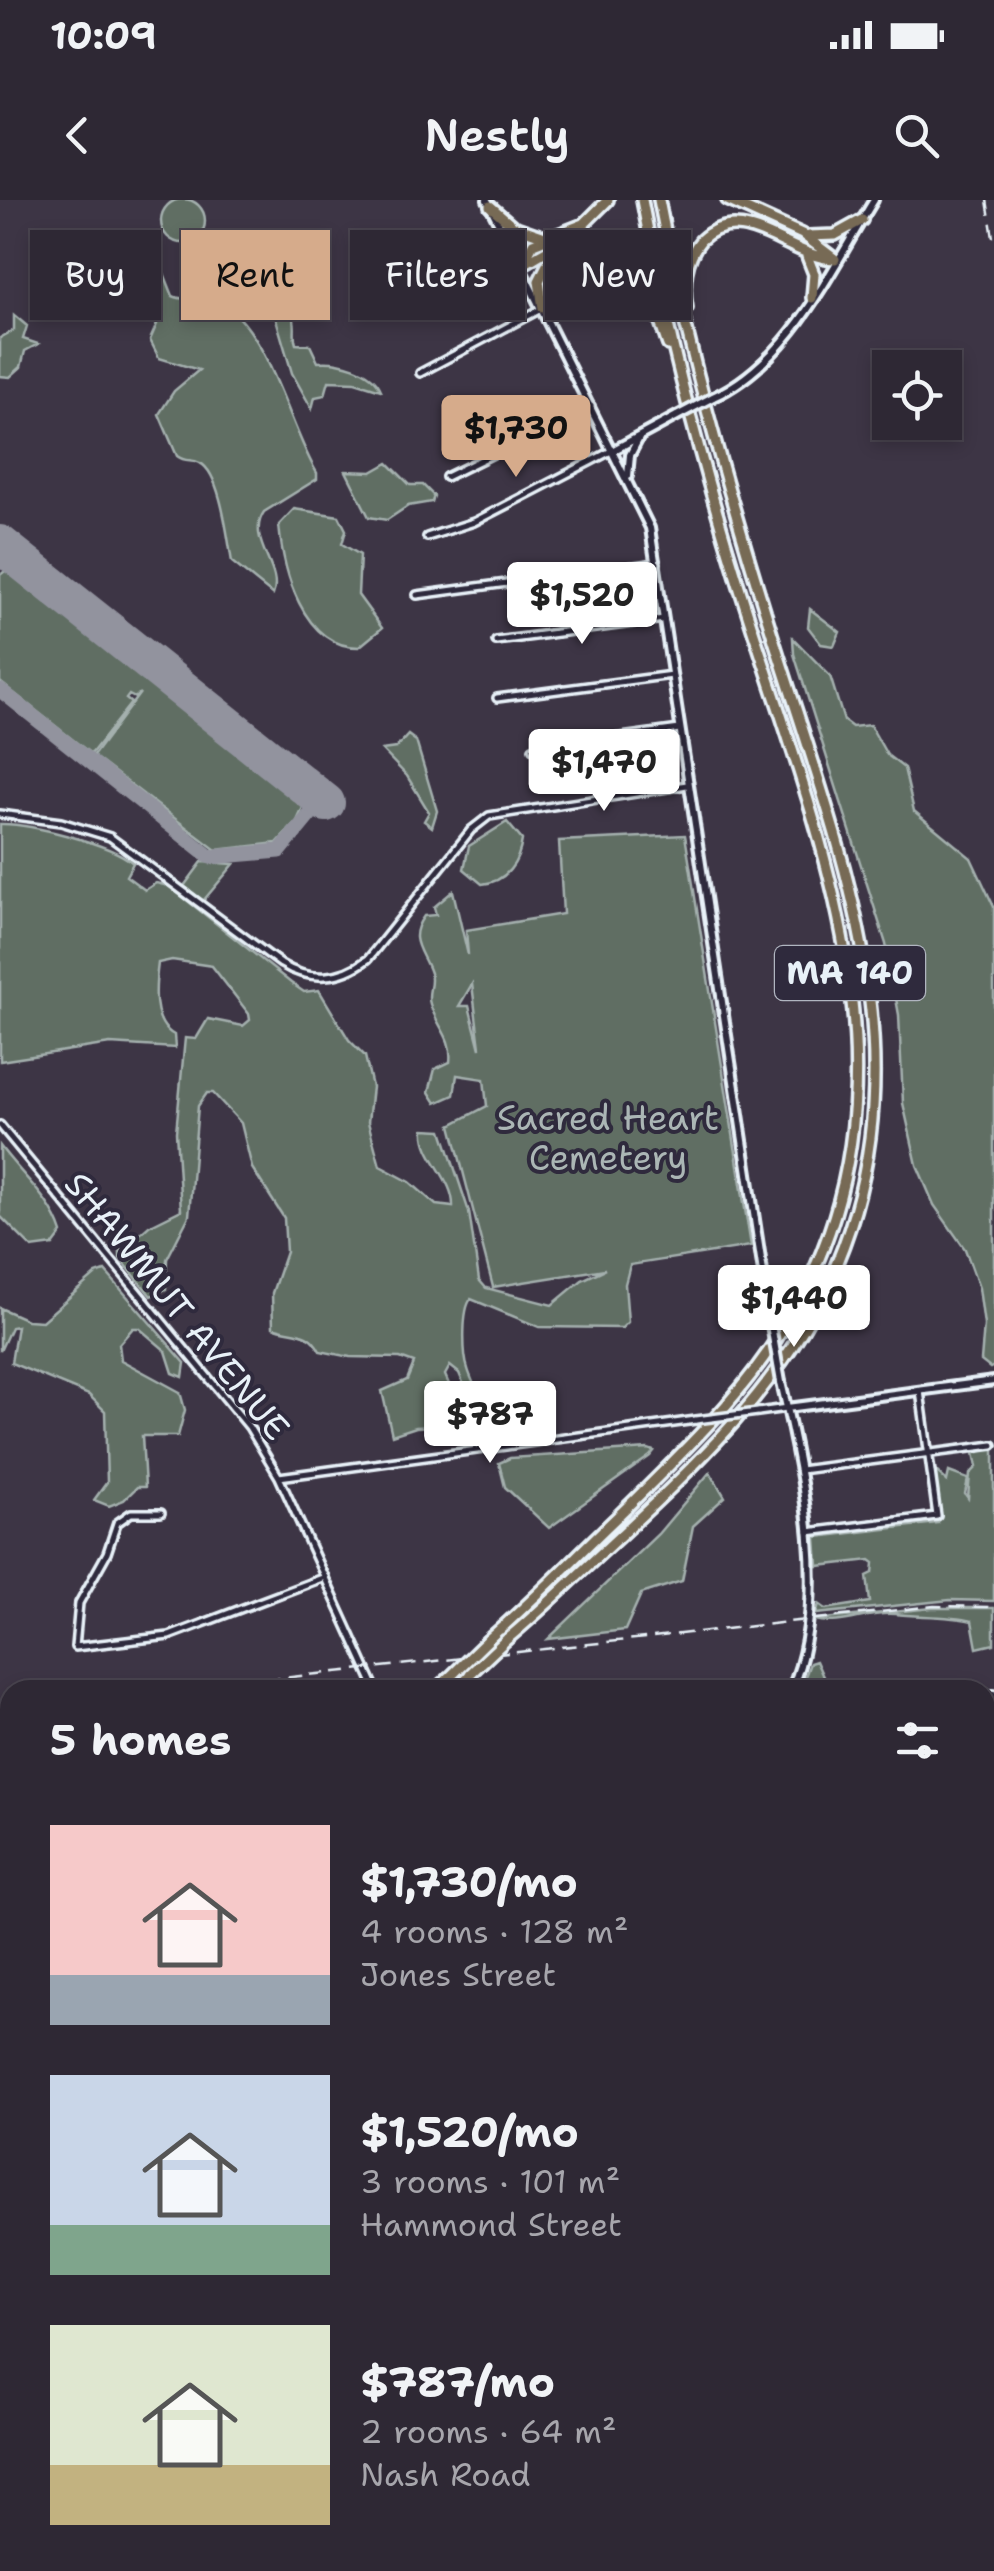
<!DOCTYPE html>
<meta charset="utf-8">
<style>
body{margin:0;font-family:"Shantell Sans",sans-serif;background:#36303c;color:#f1f3f6;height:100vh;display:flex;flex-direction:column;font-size:38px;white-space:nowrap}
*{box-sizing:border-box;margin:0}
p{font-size:32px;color:#a7a6ac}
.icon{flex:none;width:55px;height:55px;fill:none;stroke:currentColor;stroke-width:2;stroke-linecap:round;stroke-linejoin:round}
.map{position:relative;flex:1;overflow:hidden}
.panel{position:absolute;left:0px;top:1480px;width:995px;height:892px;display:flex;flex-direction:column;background:#2e2834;border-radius:30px 30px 0 0;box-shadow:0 5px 15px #0003,0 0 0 2px #49444f}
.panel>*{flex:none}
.guide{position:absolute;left:30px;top:30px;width:935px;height:90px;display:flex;gap:20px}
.tools{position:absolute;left:872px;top:150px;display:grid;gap:20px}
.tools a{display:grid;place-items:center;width:90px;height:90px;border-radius:0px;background:#2e2834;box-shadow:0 5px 15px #0003,0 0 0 2px #49444f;font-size:50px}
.price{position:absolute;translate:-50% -85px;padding:0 22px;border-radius:10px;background:#fff;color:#222;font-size:32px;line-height:65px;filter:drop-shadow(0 2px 5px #0008)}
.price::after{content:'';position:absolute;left:50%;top:60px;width:30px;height:22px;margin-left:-15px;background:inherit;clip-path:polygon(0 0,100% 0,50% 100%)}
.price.on{background:#d6ab8b;color:#111}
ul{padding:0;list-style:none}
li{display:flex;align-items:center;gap:30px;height:250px;padding:0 50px}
li span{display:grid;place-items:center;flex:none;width:280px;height:200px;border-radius:0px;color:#555}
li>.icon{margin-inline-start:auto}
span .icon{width:120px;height:120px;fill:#fffc;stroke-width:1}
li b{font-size:42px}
h2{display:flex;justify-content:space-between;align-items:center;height:120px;padding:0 50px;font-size:42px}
.chip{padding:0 35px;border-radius:0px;background:#2e2834;box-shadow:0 5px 15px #0003,0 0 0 2px #49444f;font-size:35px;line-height:90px}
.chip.on{background:#d6ab8b;color:#111}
.status{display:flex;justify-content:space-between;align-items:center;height:70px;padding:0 50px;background:#2e2834;direction:ltr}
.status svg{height:28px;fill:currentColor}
header{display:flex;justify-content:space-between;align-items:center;height:130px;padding:0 50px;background:#2e2834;font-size:45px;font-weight:600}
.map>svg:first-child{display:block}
</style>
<div class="status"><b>10:09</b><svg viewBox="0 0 49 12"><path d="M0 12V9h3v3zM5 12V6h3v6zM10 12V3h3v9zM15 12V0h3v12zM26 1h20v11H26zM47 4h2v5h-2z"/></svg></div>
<header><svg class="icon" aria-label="back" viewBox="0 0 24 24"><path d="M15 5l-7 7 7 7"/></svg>Nestly<svg class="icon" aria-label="search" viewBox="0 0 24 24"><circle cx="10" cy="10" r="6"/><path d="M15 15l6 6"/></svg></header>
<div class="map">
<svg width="994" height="2371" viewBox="0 0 994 2371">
<rect width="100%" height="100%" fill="#3d3545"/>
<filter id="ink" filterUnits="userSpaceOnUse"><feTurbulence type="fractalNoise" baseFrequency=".01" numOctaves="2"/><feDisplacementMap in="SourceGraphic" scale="20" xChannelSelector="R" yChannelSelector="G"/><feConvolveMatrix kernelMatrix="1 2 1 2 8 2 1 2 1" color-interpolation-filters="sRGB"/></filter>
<g filter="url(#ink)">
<path fill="#606e64" stroke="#a4b0ae" stroke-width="2.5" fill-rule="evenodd" d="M161 21a22 22 0 1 1 44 0a22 22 0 1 1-44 0Z
M158,58L173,96C188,103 200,94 217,101C267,122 290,230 317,273V279L264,312C245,339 284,369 273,395L232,362C228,341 221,273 200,263C191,258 186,263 177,256L159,214L174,191L199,170L159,158L150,140L157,124L155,115L136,106L129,96L145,65Z
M210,63C222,65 291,111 294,120C296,128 293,136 296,144L310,145L318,162C337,160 373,169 381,190L355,182L329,181L325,195L315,197L312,209L292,173L276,119Z
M14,115L27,126L23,139L38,144L25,151L21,167L10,177L0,176V138L14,130Z
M388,263L410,285H423L434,296L432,302L408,306L387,320L369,317L346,271L372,272Z
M294,309L339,316L346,330L342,344L360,355L358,395L382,428L359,447C302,447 283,370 279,325Z
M9,368L300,595L305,603L297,621L277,643L216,650L93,556L140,493L135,498L129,495L126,499L131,503L91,554L0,482V375Z
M810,409L840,432L834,446L821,444L808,427Z
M793,438L830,476L844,521L852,527L870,525L887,555L904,568L914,611L971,658L994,707V1166L990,1168L981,1161L984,1125L979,1088L965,1049L934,1005L917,965L903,903L899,815L886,744L794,454Z
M408,535L416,541L437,611L432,627L424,621L429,612L407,576L382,550L396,548Z
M507,622L522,640C519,663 506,682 482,684L464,669L469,646Z
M0,624C28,623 112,644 133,663L126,676L145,690L156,683L169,686L291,783L304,792L319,790L349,840L365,856L372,887L368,922L380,966L410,982L436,1005L453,1007C454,978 421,956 424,929L442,930L469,1012L479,1080L486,1088L552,1105L582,1080L605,1069L493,1087L451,925L487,906L484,879L457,875L454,895L436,903L429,892L435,869L450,862C453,837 437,827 430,804C426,793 434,784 430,773C423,751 406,740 424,716L436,715L434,707L453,691L468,755L466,730L563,714L559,641L685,635L751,1046L630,1065L625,1084L628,1122L622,1128L539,1127L471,1099C462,1109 463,1155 468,1169C472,1183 482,1197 482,1213L474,1209L459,1173L450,1166L445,1175L459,1208L453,1225L416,1227L392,1235L382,1191L407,1180L414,1163L400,1158L350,1157L320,1151C308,1128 292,1135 273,1127L272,1093L286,1052L284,1018L252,968L241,923L213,893H207L198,906L189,1016L167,1059L166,1089L151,1096L120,1058V1052L149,1026L181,1010L176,932L185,838L196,839L208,819L243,826L250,820L249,814L212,766L172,760L158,763C155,786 151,823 174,835L175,848L110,844L0,861ZM472,784L480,848V849L469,806H459Z
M202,662L234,664L203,701L184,686Z
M0,946C21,975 51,998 62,1033L53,1045L32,1048L0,1016Z
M105,1071L185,1163L183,1177L173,1173L166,1151L139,1128H133L119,1144L121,1160L180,1192L185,1210L178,1236H142L145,1287H137L124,1300L109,1306L94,1300L107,1282L105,1211L89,1195L11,1163L17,1126L11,1127L0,1151V1108L27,1120L42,1121L96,1074Z
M994,1248V1401L950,1400L816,1414L819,1404L826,1409L870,1402L867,1376L873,1373L874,1363L870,1360L818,1366L816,1337L938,1323L934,1269L947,1281L949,1272L968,1279L965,1294L968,1298L970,1274L977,1267L974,1253Z
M648,1249L654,1251L650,1256L549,1328L505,1287L499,1263L510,1258Z
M710,1272L725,1297L693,1326L682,1381L641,1394L625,1430L548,1439L658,1334Z
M932,1408H994V1444L977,1448L972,1421C947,1415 916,1417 895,1414C868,1411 842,1427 815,1420Z
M816,1461L829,1490H800L810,1463Z
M994,1504V1701L985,1703V1505Z
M10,1515V1773L0,1782V1516Z
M994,1711V1872L989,1878L985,1877V1713Z"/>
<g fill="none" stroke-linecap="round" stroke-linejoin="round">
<path stroke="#92939e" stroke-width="15" d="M0,362L27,365
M0,490L210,657L280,651L322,600"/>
<path stroke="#92939e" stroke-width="38" d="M0,344L326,603"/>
<defs>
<path id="minor" d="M420,173L541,109
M446,277L591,206
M427,337L474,322L611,251
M417,395L657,363
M496,441L664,419
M497,498L672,475
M533,549L680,529
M800,1270L993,1245
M161,1313H131L117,1323L107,1353L79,1403L75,1447L169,1436L325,1377
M808,1332L937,1316L920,1191
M985,1709L994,1707
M985,1882L994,1880
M985,1944L994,1942
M985,2140L994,2137
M985,2250L994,2272
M344,2362L374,2366L472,2362
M572,2362L578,2371
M759,2365L767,2362
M604,2371L622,2362"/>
<path id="tertiary" d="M0,614L61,622L110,637L281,764C310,782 341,780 368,759L471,630L489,616L687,585
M0,925L249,1227L279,1277L376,1490
M758,1212L787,1208
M279,1277L696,1220
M985,2061L994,2059
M985,2220L994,2216"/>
<path id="secondary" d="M487,0L650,328L771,1125
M713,197C790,162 831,69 874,0
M614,250L677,216
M628,276L630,255L640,236
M781,1182C803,1273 830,1402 791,1490
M787,1208L994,1181
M985,1496L994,1495
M985,1905L994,1931
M0,1981L10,1977
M742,2362L745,2371"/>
<path id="motorway" d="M727,0L802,34L835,59
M490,6L513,26L545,37
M809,36L835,35L862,20
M807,56L814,74L812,98
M522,65C538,56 555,44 572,39C634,19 653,104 668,145
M522,65L533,44L584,24L608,0
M543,108L539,81L555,49
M687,108C683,86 685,59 701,40C743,0 789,58 835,59
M507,1439C542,1410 574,1378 608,1347C692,1269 779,1189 828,1083C933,858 835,640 768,421C725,282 686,143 659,0
M488,1440C532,1402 573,1359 616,1318C685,1250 756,1185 801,1097C925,861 809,615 738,383C699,257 666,129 642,0
M436,1490L447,1480
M453,1490L470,1474
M0,1803L10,1792
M0,1819L10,1805
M0,1950L10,1957
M0,2189L10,2179
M0,2233L10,2236
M985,2358L994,2357
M267,2362L274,2371
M51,2371L52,2362
M64,2371V2362
M230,2371L232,2362
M898,2371L956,2362"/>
</defs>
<use href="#minor" stroke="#e8f1f8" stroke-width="12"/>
<use href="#tertiary" stroke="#e8f1f8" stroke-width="12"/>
<use href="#secondary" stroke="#e8f1f8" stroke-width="14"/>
<use href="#motorway" stroke="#e8f1f8" stroke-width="16"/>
<use href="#minor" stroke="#2f2a3d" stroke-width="5"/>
<use href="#tertiary" stroke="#2f2a3d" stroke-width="5"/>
<use href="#secondary" stroke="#2f2a3d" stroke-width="6"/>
<use href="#motorway" stroke="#776a54" stroke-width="9"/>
<path stroke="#e8f1f8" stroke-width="2.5" stroke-dasharray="15 8" stroke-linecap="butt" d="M987,0L994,44
M173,1490L934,1406L994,1407
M0,1509L10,1508"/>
<defs>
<path id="tertiary-bridge" d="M696,1220L758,1212"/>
<path id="secondary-bridge" d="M677,216L713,197
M771,1125L781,1182"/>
<path id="motorway-bridge" d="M470,1474L507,1439
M447,1480L488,1440"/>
</defs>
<use href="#tertiary-bridge" stroke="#e8f1f8" stroke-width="12" stroke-linecap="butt"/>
<use href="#secondary-bridge" stroke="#e8f1f8" stroke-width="14" stroke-linecap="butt"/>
<use href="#motorway-bridge" stroke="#e8f1f8" stroke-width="16" stroke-linecap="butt"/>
<use href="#tertiary-bridge" stroke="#2f2a3d" stroke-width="5"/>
<use href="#secondary-bridge" stroke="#2f2a3d" stroke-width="6"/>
<use href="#motorway-bridge" stroke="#776a54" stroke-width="9"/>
</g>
</g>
<g text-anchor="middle" stroke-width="8" stroke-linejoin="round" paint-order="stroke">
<rect fill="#2f2a3d" stroke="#b0b5c0" stroke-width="2.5" x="775" y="746" width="150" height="54" rx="8"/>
<g font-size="32" font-weight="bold" fill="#e8f1f8">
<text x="850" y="784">MA 140</text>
</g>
<g font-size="35" fill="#abb6b5" stroke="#2f2a3d">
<text x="608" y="930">Sacred Heart<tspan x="608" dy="40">Cemetery</tspan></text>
</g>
<g font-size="35" fill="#e8f1f8" stroke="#2f2a3d">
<text transform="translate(177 1106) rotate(51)" y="12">SHAWMUT AVENUE</text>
</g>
</g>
</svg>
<div class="tools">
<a><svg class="icon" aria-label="locate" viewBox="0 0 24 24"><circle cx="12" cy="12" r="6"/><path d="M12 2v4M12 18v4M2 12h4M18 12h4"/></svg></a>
</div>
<b class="price on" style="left:516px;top:280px">$1,730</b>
<b class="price" style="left:582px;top:447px">$1,520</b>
<b class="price" style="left:604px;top:614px">$1,470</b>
<b class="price" style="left:794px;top:1150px">$1,440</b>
<b class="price" style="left:490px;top:1266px">$787</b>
<div class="guide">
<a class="chip">Buy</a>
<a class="chip on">Rent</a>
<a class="chip">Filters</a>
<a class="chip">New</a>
</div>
<section class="panel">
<h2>5 homes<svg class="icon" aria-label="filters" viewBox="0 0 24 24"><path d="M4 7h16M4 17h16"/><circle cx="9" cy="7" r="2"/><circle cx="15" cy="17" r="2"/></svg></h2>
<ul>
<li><span style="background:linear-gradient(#f6c9c9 75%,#9aa5b1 0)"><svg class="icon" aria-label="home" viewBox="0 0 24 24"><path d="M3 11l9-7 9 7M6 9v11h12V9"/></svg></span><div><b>$1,730/mo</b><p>4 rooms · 128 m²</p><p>Jones Street</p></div></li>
<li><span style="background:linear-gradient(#c9d6e8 75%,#7fa58c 0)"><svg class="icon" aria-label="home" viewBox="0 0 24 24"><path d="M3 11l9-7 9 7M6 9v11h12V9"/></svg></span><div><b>$1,520/mo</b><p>3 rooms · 101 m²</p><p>Hammond Street</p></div></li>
<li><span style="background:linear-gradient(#dfe7d0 70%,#c2b280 0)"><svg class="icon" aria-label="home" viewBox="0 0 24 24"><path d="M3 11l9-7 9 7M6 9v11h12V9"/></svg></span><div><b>$787/mo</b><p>2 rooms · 64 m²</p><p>Nash Road</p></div></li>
</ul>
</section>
</div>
